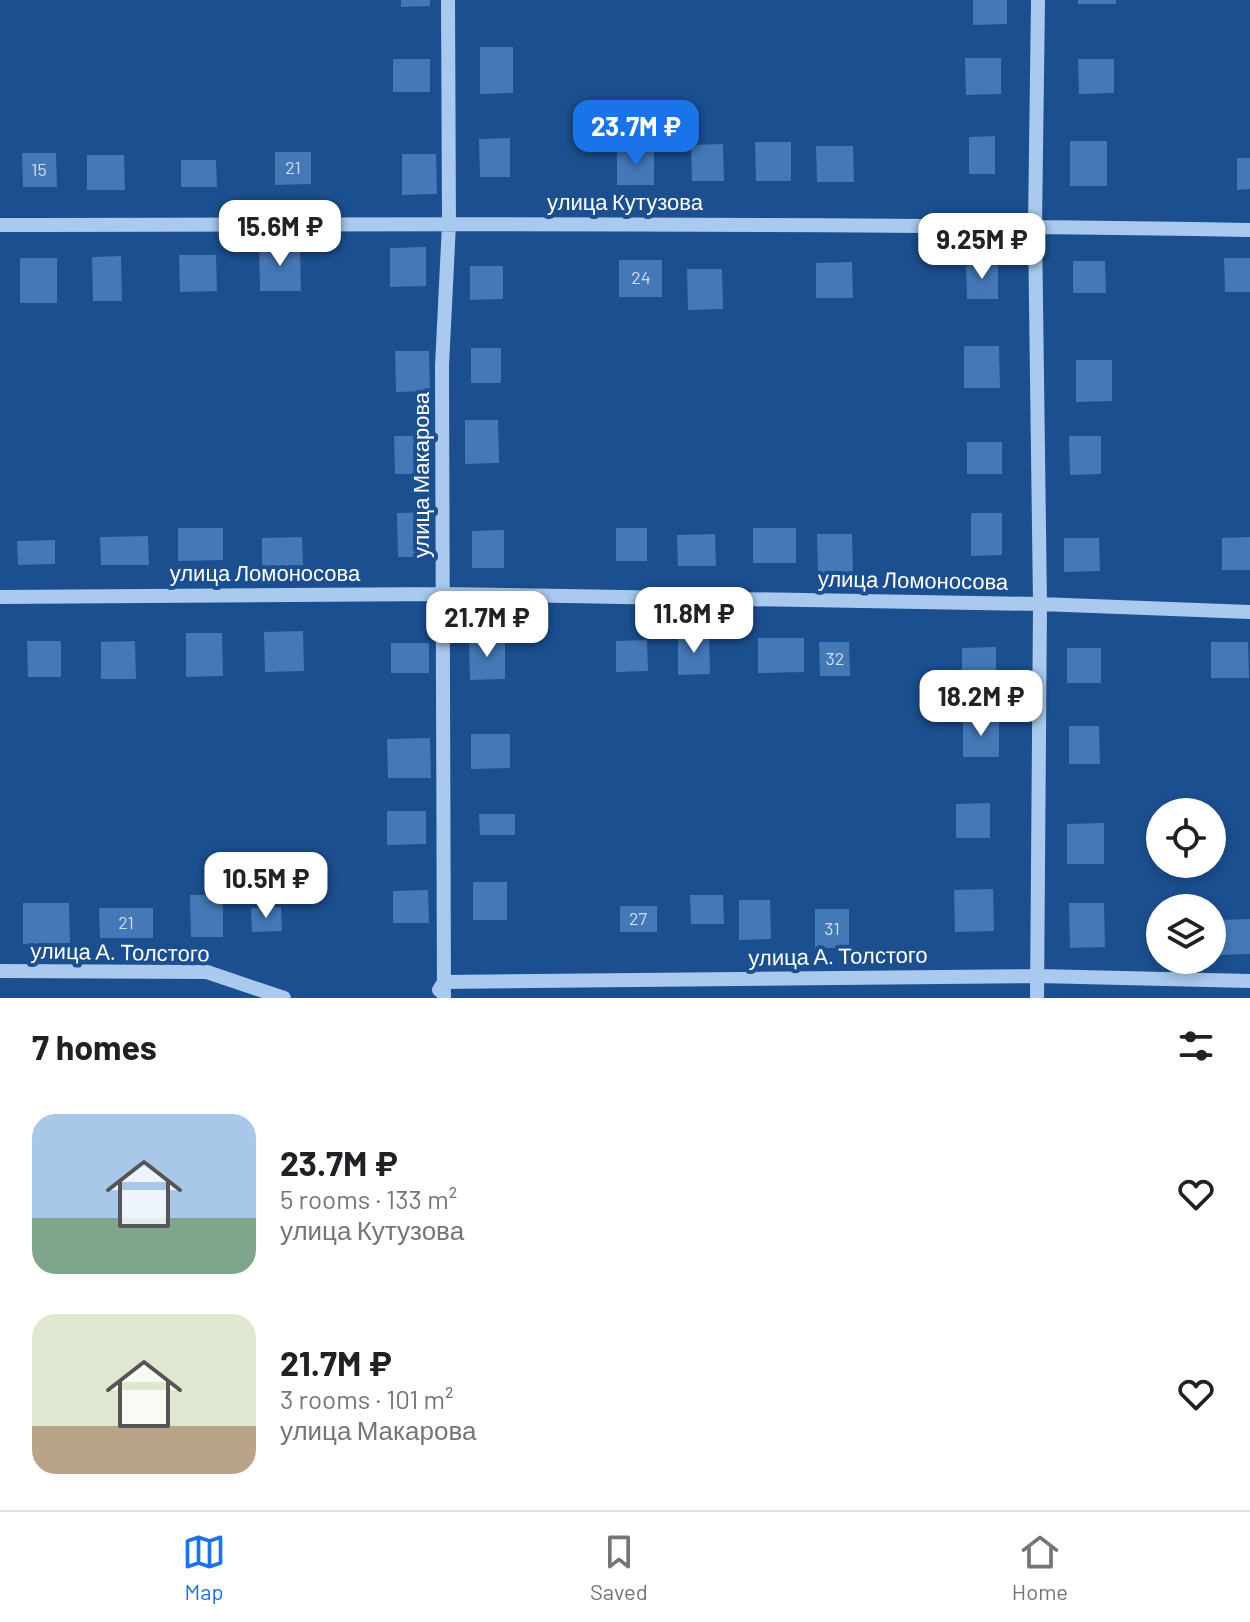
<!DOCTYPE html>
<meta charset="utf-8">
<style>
body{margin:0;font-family:Barlow,sans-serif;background:#f2f2f2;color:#202124;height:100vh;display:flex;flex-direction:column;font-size:30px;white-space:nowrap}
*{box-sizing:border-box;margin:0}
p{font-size:26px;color:#757577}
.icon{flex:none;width:44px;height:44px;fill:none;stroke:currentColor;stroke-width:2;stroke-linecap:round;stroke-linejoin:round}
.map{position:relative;height:998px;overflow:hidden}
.panel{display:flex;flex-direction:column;background:#fff;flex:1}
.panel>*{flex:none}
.controls{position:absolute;left:1146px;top:798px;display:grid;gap:16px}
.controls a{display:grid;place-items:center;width:80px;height:80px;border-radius:50%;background:#fff;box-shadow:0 4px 12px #0003;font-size:40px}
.price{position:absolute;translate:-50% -68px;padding:0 18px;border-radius:16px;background:#fff;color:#222;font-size:26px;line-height:52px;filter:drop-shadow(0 2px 4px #0008)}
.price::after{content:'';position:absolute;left:50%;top:48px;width:24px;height:18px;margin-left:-12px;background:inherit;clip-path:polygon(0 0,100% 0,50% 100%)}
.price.selected{background:#1a73e8;color:#fff}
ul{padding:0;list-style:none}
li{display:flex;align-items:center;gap:24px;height:200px;padding:0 32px}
li span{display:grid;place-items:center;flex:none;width:224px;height:160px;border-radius:24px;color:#555}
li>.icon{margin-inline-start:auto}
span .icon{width:96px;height:96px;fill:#fffc;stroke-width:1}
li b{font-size:34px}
h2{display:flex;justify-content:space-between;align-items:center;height:96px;padding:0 32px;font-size:34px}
.dock{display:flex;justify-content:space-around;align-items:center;height:112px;border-top:2px solid #e0e0e0;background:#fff;font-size:22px;color:#757577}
.dock a{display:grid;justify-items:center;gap:4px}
.dock .selected{color:#1a73e8}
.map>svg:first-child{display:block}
</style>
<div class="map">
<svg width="1250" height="998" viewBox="0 0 1250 998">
<rect width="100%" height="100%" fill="#1b4f8f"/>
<path fill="#4478b7" d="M401,0H430V6L401,7Z
M973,0H1007V24L973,25Z
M1078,0H1116V4H1078Z
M480,47H513V93L480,94Z
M965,58H1001V94L966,95Z
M393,59H430V92H393Z
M1078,59H1114V93L1079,94Z
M995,136V174H969V137Z
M510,138V177H480L479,139Z
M1070,141H1107V186H1070Z
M755,142H791V181H756Z
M723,144L724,181H692L691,145Z
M816,146H853L854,182H817Z
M617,150H654V185H617Z
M275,152H311V184L275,185Z
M22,153H56L57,187H23Z
M402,154H436L437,194L402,195Z
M87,155H124L125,190H87Z
M1237,158H1250V189L1237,190Z
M181,160H216L217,187H181Z
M300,244L301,291H260L259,245Z
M426,247V286L390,287V248Z
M179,255H216L217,291L180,292Z
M121,256L122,301H93L92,257Z
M20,258H57V303H20Z
M1224,258H1250V292H1225Z
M619,260H662V297H619Z
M1073,261H1105L1106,293H1073Z
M852,262L853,298H816V263Z
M998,262V299H967L966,263Z
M470,266H503V299L470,300Z
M687,269H722L723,309L688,310Z
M964,346H999L1000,388H964Z
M471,348H501V383H471Z
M395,351H429L430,391L396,392Z
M1076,360H1112V401L1076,402Z
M465,420H498L499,463L465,464Z
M394,436H429L430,474H395Z
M1069,436H1101V474L1070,475Z
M967,442H1002V474H967Z
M429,512V557H398L397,513Z
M971,513H1002V555L971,556Z
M178,528H223V560L178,561Z
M616,528H647V561H616Z
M753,528H796V563H753Z
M504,530V568H472V531Z
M715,534L716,566H678L677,535Z
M817,534H852L853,573H818Z
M148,536L149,565H101L100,537Z
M302,537L303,567H262V538Z
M1250,537V570H1222V538Z
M1064,538H1099L1100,571L1064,572Z
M55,540V564L18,565L17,541Z
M303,631L304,671L265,672L264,632Z
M186,633H222L223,676L186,677Z
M678,636H709L710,674L678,675Z
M758,638H804V672L758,673Z
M505,639V679L470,680L469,640Z
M647,640L648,671L616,672V641Z
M27,641H61V677H28Z
M135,641L136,679H101V642Z
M819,642H849L850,676H820Z
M1211,642H1248L1249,678H1211Z
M391,643H429V673H391Z
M996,647V672L962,673V648Z
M1067,648H1101V683H1067Z
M999,719V757H963V720Z
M1069,726H1099L1100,764H1069Z
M471,734H510V768L471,769Z
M430,738L431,778H388L387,739Z
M990,803V838H956V804Z
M387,811H426V844L387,845Z
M479,814H515V835H480Z
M1104,823V864H1067V824Z
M473,882H507V920H473Z
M993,889L994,931L955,932L954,890Z
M428,890L429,923H393V891Z
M190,895H223V937H191Z
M690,895H723L724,924H691Z
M739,900H770L771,939L739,940Z
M23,903H69L70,943L23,944Z
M1069,903H1104L1105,947L1070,948Z
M620,906H657V932H620Z
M281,907L282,931L252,932L251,908Z
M99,908H153V938H100Z
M815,909H849V948H815Z
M1250,919V954L1220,955V920Z"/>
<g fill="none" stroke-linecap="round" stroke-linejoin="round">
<path stroke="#a9c9ee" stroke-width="14" d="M0,225C417,224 833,223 1250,230
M0,597L443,594L1040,604L1250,612
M0,971L207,972L284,998
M439,990L444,982L1038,976L1250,981
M444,998L442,366L449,224L448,0
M1037,998L1040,604L1035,226L1038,0"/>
</g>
<g text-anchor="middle" stroke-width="8" stroke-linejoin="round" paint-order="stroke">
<g font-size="18" fill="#d0dded">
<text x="293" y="174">21</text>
<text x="39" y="176">15</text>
<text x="641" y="284">24</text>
<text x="835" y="665">32</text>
<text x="638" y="925">27</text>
<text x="126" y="929">21</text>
<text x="832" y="935">31</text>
</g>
<g font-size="22" fill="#fff" stroke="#1b4f8f">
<text x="625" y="210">улица Кутузова</text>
<text transform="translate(421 475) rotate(-90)" y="8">улица Макарова</text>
<text x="265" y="581">улица Ломоносова</text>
<text transform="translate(913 580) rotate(1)" y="8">улица Ломоносова</text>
<text transform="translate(120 952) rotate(1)" y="8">улица А. Толстого</text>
<text transform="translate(838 956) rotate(-1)" y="8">улица А. Толстого</text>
</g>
</g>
</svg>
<div class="controls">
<a><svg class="icon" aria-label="locate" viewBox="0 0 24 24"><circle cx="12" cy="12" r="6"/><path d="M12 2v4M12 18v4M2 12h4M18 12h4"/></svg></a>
<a><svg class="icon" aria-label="layers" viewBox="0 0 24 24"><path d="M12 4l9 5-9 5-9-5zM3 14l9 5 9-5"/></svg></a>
</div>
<b class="price selected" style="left:636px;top:168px">23.7M ₽</b>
<b class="price" style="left:280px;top:268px">15.6M ₽</b>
<b class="price" style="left:982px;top:281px">9.25M ₽</b>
<b class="price" style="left:694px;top:655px">11.8M ₽</b>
<b class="price" style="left:487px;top:659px">21.7M ₽</b>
<b class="price" style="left:981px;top:738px">18.2M ₽</b>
<b class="price" style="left:266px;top:920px">10.5M ₽</b>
</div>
<section class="panel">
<h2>7 homes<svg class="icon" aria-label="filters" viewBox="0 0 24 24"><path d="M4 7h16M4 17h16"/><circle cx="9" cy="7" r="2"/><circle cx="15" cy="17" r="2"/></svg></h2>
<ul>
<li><span style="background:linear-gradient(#a9c7e8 65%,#7fa58c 0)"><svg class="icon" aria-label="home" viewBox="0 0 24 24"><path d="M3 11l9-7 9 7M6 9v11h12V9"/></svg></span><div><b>23.7M ₽</b><p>5 rooms · 133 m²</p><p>улица Кутузова</p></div><svg class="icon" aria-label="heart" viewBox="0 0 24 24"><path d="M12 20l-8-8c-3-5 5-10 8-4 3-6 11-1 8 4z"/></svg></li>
<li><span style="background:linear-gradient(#dfe7d0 70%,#b9a48a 0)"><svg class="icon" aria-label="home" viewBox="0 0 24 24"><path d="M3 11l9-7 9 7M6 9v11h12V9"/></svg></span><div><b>21.7M ₽</b><p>3 rooms · 101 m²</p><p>улица Макарова</p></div><svg class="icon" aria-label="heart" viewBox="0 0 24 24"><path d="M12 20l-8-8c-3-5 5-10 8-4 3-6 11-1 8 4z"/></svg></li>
</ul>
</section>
<nav class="dock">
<a class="selected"><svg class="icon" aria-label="map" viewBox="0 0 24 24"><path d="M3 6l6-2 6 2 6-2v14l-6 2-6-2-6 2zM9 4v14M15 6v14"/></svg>Map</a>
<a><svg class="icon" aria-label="saved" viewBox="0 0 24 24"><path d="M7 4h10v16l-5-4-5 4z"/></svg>Saved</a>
<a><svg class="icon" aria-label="home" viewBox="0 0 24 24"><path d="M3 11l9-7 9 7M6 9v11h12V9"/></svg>Home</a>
</nav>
